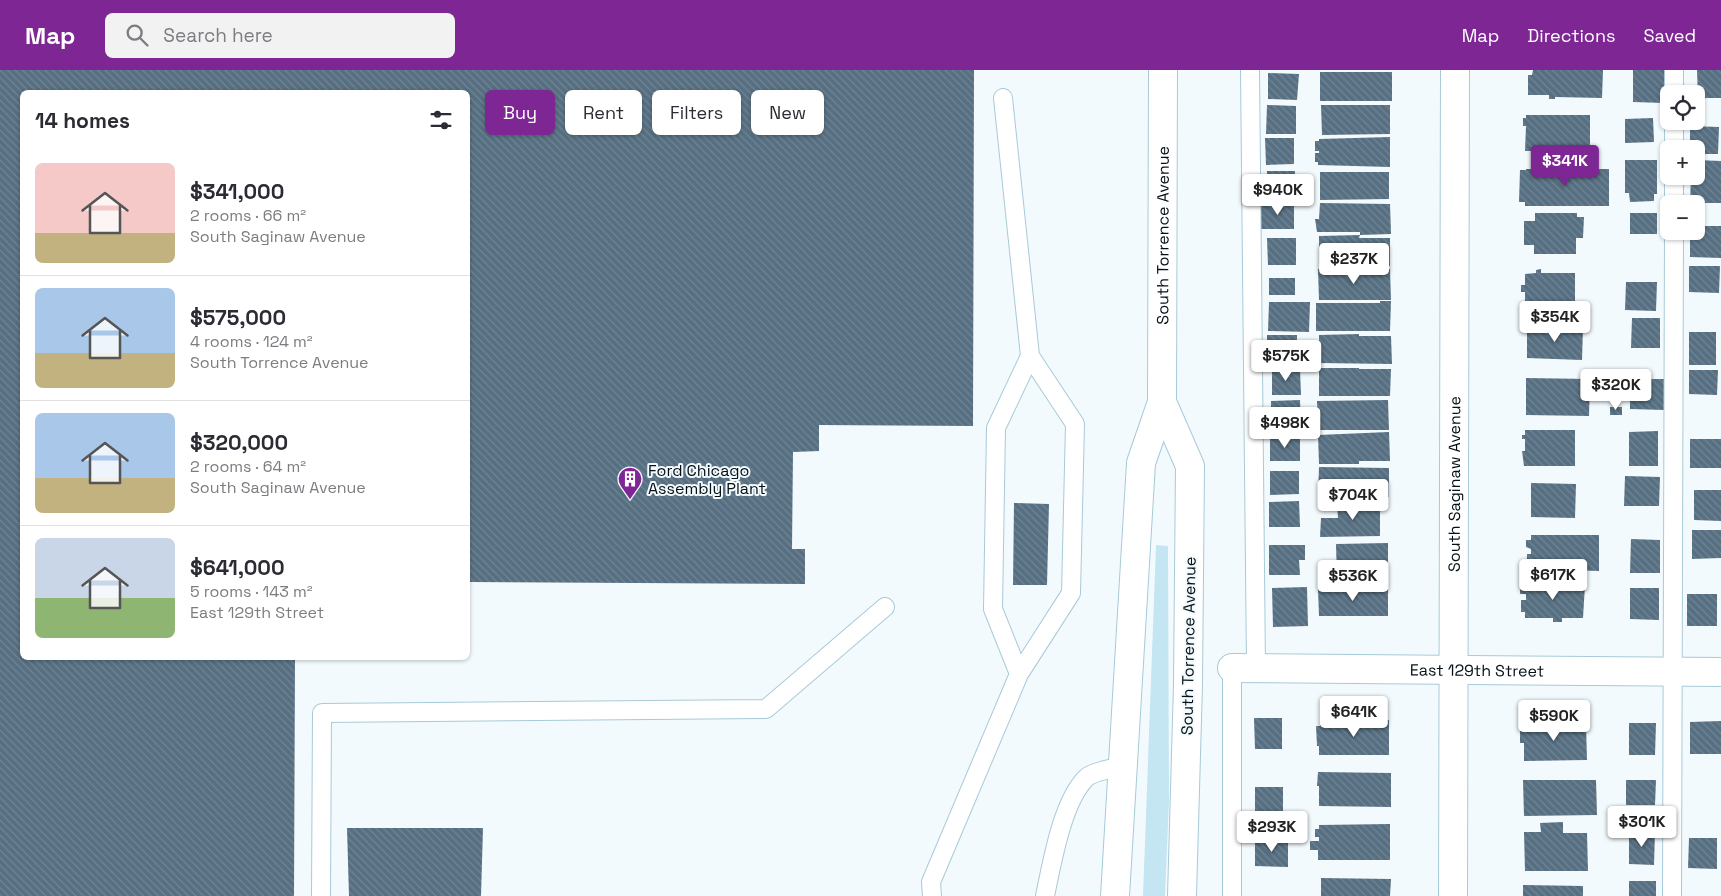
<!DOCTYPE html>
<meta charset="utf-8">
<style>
body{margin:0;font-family:"Space Grotesk",sans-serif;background:#f2f2f3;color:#2b2b33;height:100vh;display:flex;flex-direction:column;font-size:19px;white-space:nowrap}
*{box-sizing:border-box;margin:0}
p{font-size:16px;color:#7c7c81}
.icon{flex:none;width:28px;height:28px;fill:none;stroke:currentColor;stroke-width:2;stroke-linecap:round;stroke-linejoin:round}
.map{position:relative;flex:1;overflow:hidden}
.sheet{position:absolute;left:20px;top:20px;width:450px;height:570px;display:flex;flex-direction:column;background:#fff;border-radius:8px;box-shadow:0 1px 4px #0004}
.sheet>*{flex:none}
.banner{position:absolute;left:485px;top:20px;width:475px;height:45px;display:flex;gap:10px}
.controls{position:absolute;left:1660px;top:15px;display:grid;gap:10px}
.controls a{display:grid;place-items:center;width:45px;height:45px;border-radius:8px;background:#fff;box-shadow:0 1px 4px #0004;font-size:25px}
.price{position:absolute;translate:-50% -42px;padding:0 11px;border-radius:5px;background:#fff;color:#222;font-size:16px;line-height:32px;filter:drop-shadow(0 1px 2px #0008)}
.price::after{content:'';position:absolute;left:50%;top:30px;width:15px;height:11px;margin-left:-8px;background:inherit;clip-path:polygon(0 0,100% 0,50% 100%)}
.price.on{background:#7e2694;color:#fff}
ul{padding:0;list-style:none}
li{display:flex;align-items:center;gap:15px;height:125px;padding:0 15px}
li+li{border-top:1px solid #e1e1e2}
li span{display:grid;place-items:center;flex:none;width:140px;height:100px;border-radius:8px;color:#555}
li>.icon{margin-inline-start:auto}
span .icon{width:60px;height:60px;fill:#fffc;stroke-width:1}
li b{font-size:21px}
h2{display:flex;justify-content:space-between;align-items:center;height:60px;padding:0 15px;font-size:21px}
.pill{padding:0 18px;border-radius:8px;background:#fff;box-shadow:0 1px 4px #0004;font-size:18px;line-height:45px}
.pill.on{background:#7e2694;color:#fff}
header{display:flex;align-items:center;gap:30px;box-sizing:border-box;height:70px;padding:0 25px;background:#7e2694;color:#fff}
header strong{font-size:24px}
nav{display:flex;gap:28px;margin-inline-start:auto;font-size:18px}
.search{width:350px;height:45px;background:#f2f2f3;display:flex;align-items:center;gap:12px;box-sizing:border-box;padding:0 18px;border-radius:8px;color:#7c7c81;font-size:19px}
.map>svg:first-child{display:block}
</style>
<header>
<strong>Map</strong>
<div class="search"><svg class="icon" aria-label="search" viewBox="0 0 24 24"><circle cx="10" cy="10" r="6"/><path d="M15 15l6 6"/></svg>Search here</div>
<nav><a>Map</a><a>Directions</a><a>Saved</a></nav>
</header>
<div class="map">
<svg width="1721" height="826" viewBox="0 0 1721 826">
<defs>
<pattern id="building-back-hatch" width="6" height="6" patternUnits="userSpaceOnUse" patternTransform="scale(1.25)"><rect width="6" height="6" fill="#566f82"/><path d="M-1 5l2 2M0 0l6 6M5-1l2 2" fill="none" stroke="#728592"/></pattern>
</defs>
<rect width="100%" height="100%" fill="#f3fafd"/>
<path fill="#c4e5f2" d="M1156,475L1168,476L1169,730L1165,826H1143Z"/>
<path fill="url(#building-back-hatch)" d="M0,0H974L973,356L819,355V381L793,382L792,479H805V514L468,512V22H22V588H295L294,826H0Z
M1533,0H1603L1602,28L1555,27V29H1549V25H1528V5H1532Z
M1633,0H1664V33L1633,32Z
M1697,0H1721V28H1698Z
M1320,2H1392V31H1320Z
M1268,3L1299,4L1297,30L1268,29Z
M1267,35L1296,36V64H1266Z
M1321,35H1390V64L1322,65Z
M1526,45H1590V81H1525L1526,56H1523V48H1526Z
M1653,48L1654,72L1625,73V49Z
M1690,56L1719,57L1718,84H1696V79H1690Z
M1390,67V97L1318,95V92H1315V83H1319V81H1315V71H1319V69Z
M1265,68H1294V94L1266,95Z
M1625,90H1657V124H1654V131L1630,132L1629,123H1625Z
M1696,90L1721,91V133H1690L1691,106H1696Z
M1526,99H1609V136H1525V132H1519L1520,100H1526Z
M1267,101H1295V128H1267Z
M1320,102H1389V129L1320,130Z
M1261,132H1294V159H1261Z
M1320,133L1390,134L1391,164L1360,165V162H1317L1315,149H1319Z
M1535,143H1577V147H1584L1583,168H1576V184H1534V175H1524V151H1535Z
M1630,143H1657V164H1630Z
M1696,156H1721V188L1690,187V161H1696Z
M1360,165L1359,168H1390V196H1359V194H1319V166Z
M1267,168H1296V195H1268Z
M1689,196H1720L1719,223L1689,222Z
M1318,199H1390L1391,230H1319Z
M1541,199V203H1575V239L1526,240V235H1525V222H1521V215H1525V204L1536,203V200Z
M1269,208H1295V225H1269Z
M1626,212H1657L1656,241L1625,240Z
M1380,231H1391L1390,261H1316V233H1380Z
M1269,232H1310L1309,262L1268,261Z
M1632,248H1660V278H1631Z
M1527,256L1583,258L1582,290L1527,288Z
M1689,262H1716V295H1689Z
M1359,264V266H1391L1392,294L1319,293V265Z
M1267,265H1297V292H1267Z
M1319,298H1359V299H1391L1390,326H1319Z
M1272,299H1300L1301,325H1272Z
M1689,300H1718L1717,325L1689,324Z
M1526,308L1590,309L1589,346L1526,345Z
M1630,309H1664V340L1630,339Z
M1300,330L1301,357L1271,356V331Z
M1388,330L1389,360H1318L1317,331Z
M1610,337H1622V345H1610Z
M1525,360H1575V396H1524L1522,381H1525V369H1522V365H1525Z
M1658,361V396H1629V362Z
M1389,362L1390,391H1359V394H1319L1318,365Z
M1270,366H1300V391H1270Z
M1690,369H1721V398H1690Z
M1319,397L1389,398V427L1318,426Z
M1270,401H1299V424L1270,425Z
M1625,406L1660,407L1659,436H1624Z
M1531,413L1576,414L1575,448L1531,447Z
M1694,420H1721V451L1694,450Z
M1299,431L1300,457H1269V432Z
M1014,433L1049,434L1047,515H1013Z
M1380,433V466L1320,467L1321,448H1338L1337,434Z
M1692,460H1721V488L1692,489Z
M1531,465H1599V501L1531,499V494H1527V484H1531V479L1526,477V470H1531Z
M1631,469L1660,470V503H1630Z
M1388,473V510H1337L1336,474Z
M1269,475H1305V490H1299L1300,505H1269Z
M1527,514L1585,515L1583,548H1562V552H1553V548H1525V542H1521V530H1526V524H1520V516H1527Z
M1307,517L1308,556L1273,557L1272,518Z
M1630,518H1659V550L1630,549Z
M1318,519H1388V546H1319Z
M1687,524H1717V556H1687Z
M1254,648H1282V679H1255Z
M1389,650V685H1319V676H1317L1316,656H1320V651Z
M1551,651V656L1586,655L1587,690L1524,691V673H1520V657H1524V653Z
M1721,651V684H1690V652Z
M1629,653H1656L1655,685H1629Z
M1318,702L1391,703V737L1319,736V716H1317Z
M1523,710H1596L1597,745L1524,746Z
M1626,710H1656L1655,735H1626Z
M1255,717H1283V746L1255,747Z
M1563,752V763H1587L1588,801H1525L1524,762H1541L1540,753Z
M1390,754V790H1318V780H1310V771H1319V767H1315V759H1319V755Z
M347,758H483L481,826H349Z
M1629,762H1655L1654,795L1629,794Z
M1278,767L1288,769V797L1255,796V769H1278Z
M1689,768H1717V799L1688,798Z
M1321,808L1391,809L1390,826H1321Z
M1629,811H1656V826H1629Z
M1523,815L1583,816V826H1523Z"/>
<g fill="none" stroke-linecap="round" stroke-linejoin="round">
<defs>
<path id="lane" d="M1250,0L1256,598
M1674,24V0
M1003,28L1030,286L1075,354L1071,523L1019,604L993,539L996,358L1030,286
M1674,79V51
M1674,134V106
M1232,598V826
M321,826L322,643L766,639L885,537
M932,826L931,812L1019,604
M1045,826C1052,793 1062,732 1086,708C1092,702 1114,698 1123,696
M1672,826L1674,161"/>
<g id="street">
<path id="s1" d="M1232,598L1721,602"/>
<path id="s2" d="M1453,826L1455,0"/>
</g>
<g id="secondary">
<path d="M1162,332L1190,396L1188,614L1182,826"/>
<path id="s3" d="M1115,826L1141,393L1162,332L1163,0"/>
</g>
</defs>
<use href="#lane" stroke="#a7cad8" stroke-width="20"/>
<use href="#street" stroke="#a7cad8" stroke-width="30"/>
<use href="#secondary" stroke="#a7cad8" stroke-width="30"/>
<use href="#lane" stroke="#fff" stroke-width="18"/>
<use href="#street" stroke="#fff" stroke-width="28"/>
<use href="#secondary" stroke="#fff" stroke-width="28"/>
</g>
<defs>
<symbol id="building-pin" viewBox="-11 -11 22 30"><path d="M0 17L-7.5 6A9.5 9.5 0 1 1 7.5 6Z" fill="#7e2694" stroke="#f3fafd"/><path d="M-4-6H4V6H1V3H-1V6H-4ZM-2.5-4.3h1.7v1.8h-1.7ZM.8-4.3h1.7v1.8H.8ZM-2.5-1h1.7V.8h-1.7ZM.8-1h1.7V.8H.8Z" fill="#fff"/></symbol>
</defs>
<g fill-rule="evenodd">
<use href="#building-pin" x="616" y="395" width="28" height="38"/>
</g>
<g text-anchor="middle" stroke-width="4" stroke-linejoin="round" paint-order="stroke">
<g font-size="16" fill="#041015" stroke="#f3fafd">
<text dy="6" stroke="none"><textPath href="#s3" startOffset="665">South Torrence Avenue</textPath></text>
<text dy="6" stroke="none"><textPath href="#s2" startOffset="412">South Saginaw Avenue</textPath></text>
<text transform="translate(1188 576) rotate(-89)" y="6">South Torrence Avenue</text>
<text dy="6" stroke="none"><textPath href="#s1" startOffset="245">East 129th Street</textPath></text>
</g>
<g font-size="16" fill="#041015" stroke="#f3fafd" text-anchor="start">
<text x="648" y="406">Ford Chicago<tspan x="648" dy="18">Assembly Plant</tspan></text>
</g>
</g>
</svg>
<div class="controls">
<a><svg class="icon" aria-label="locate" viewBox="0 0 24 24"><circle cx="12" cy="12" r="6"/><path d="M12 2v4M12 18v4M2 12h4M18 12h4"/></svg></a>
<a>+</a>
<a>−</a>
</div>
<b class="price on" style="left:1565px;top:117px">$341K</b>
<b class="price" style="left:1278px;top:146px">$940K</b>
<b class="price" style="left:1354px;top:215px">$237K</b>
<b class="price" style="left:1555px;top:273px">$354K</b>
<b class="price" style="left:1286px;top:312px">$575K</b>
<b class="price" style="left:1616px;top:341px">$320K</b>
<b class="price" style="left:1285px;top:379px">$498K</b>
<b class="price" style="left:1353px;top:451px">$704K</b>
<b class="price" style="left:1553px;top:531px">$617K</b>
<b class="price" style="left:1353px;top:532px">$536K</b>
<b class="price" style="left:1354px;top:668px">$641K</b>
<b class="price" style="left:1554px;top:672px">$590K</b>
<b class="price" style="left:1642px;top:778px">$301K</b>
<b class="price" style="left:1272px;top:783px">$293K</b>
<div class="banner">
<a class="pill on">Buy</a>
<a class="pill">Rent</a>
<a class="pill">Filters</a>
<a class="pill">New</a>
</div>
<section class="sheet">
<h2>14 homes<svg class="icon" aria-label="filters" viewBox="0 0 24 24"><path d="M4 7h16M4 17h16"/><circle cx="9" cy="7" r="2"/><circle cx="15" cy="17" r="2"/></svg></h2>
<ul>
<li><span style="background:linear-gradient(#f6c9c9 70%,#c2b280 0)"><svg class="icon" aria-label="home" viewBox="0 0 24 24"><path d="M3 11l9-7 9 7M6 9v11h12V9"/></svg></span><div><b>$341,000</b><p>2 rooms · 66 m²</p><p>South Saginaw Avenue</p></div></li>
<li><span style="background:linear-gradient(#a9c7e8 65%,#c2b280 0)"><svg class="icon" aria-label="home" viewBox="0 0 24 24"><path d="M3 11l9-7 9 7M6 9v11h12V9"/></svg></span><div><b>$575,000</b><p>4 rooms · 124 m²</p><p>South Torrence Avenue</p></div></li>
<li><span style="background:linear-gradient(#a9c7e8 65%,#c2b280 0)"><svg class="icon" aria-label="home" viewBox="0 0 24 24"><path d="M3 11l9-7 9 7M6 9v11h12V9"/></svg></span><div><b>$320,000</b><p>2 rooms · 64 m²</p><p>South Saginaw Avenue</p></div></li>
<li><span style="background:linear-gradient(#c9d6e8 60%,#8fb573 0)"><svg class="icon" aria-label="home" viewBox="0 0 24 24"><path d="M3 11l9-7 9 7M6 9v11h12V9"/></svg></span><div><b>$641,000</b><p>5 rooms · 143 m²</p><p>East 129th Street</p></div></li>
</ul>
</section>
</div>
